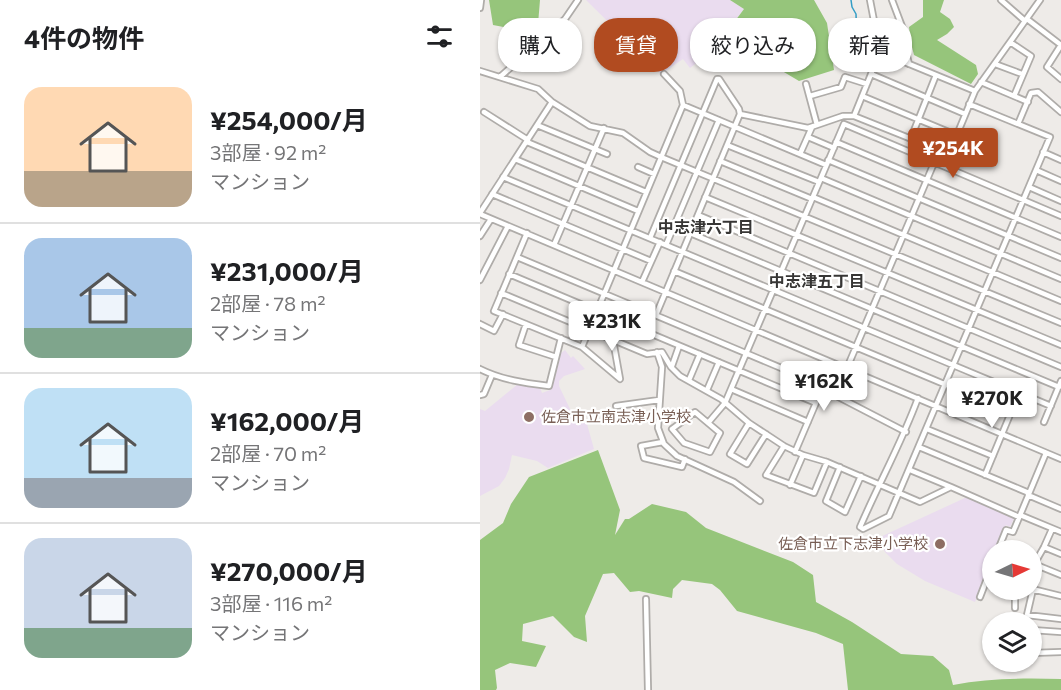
<!DOCTYPE html>
<html lang="ja">
<meta charset="utf-8">
<style>
body{margin:0;font-family:Commissioner,"Noto Sans JP",sans-serif;background:#f6f6f6;color:#202124;height:100vh;display:flex;flex-direction:column;font-size:22px;white-space:nowrap}
*{box-sizing:border-box;margin:0}
p{font-size:20px;color:#757577}
.icon{flex:none;width:33px;height:33px;fill:none;stroke:currentColor;stroke-width:2;stroke-linecap:round;stroke-linejoin:round}
.map{position:relative;flex:1;overflow:hidden}
.sheet{display:flex;flex-direction:column;background:#fff;width:480px}
.sheet>*{flex:none}
.guide{position:absolute;left:18px;top:18px;width:472px;height:54px;display:flex;gap:12px}
.needle{width:39px;rotate:85deg}
.tools{position:absolute;left:502px;top:540px;display:grid;gap:12px}
.tools a{display:grid;place-items:center;width:60px;height:60px;border-radius:50%;background:#fff;box-shadow:0 2px 4px #0004;font-size:30px}
.price{position:absolute;translate:-50% -51px;padding:0 14px;border-radius:6px;background:#fff;color:#222;font-size:20px;line-height:39px;filter:drop-shadow(0 2px 3px #0008)}
.price::after{content:'';position:absolute;left:50%;top:36px;width:18px;height:14px;margin-left:-9px;background:inherit;clip-path:polygon(0 0,100% 0,50% 100%)}
.price.selected{background:#b14b20;color:#fff}
ul{padding:0;list-style:none}
li{display:flex;align-items:center;gap:18px;height:150px;padding:0 24px}
li+li{border-top:2px solid #e0e0e0}
li span{display:grid;place-items:center;flex:none;width:168px;height:120px;border-radius:18px;color:#555}
li>.icon{margin-inline-start:auto}
span .icon{width:72px;height:72px;fill:#fffc;stroke-width:1}
li b{font-size:26px}
h2{display:flex;justify-content:space-between;align-items:center;height:72px;padding:0 24px;font-size:26px}
.tag{padding:0 21px;border-radius:24px;background:#fff;box-shadow:0 2px 4px #0004;font-size:21px;line-height:54px}
.tag.selected{background:#b14b20;color:#fff}
main{display:flex;flex:1;min-height:0}
.map>svg:first-child{display:block}
</style>
<main>
<section class="sheet">
<h2>4件の物件<svg class="icon" aria-label="filters" viewBox="0 0 24 24"><path d="M4 7h16M4 17h16"/><circle cx="9" cy="7" r="2"/><circle cx="15" cy="17" r="2"/></svg></h2>
<ul>
<li><span style="background:linear-gradient(#ffd9b3 70%,#b9a48a 0)"><svg class="icon" aria-label="home" viewBox="0 0 24 24"><path d="M3 11l9-7 9 7M6 9v11h12V9"/></svg></span><div><b>¥254,000/月</b><p>3部屋 · 92 m²</p><p>マンション</p></div></li>
<li><span style="background:linear-gradient(#a9c7e8 75%,#7fa58c 0)"><svg class="icon" aria-label="home" viewBox="0 0 24 24"><path d="M3 11l9-7 9 7M6 9v11h12V9"/></svg></span><div><b>¥231,000/月</b><p>2部屋 · 78 m²</p><p>マンション</p></div></li>
<li><span style="background:linear-gradient(#bfe0f5 75%,#9aa5b1 0)"><svg class="icon" aria-label="home" viewBox="0 0 24 24"><path d="M3 11l9-7 9 7M6 9v11h12V9"/></svg></span><div><b>¥162,000/月</b><p>2部屋 · 70 m²</p><p>マンション</p></div></li>
<li><span style="background:linear-gradient(#c9d6e8 75%,#7fa58c 0)"><svg class="icon" aria-label="home" viewBox="0 0 24 24"><path d="M3 11l9-7 9 7M6 9v11h12V9"/></svg></span><div><b>¥270,000/月</b><p>3部屋 · 116 m²</p><p>マンション</p></div></li>
</ul>
</section>
<div class="map">
<svg width="581" height="690" viewBox="0 0 581 690">
<rect width="100%" height="100%" fill="#eeebe8"/>
<path fill="#eadcef" d="M106,0H250L264,9L228,54L210,68L203,59L181,74Z
M85,350L91,358L93,356L105,369L84,376L79,381V386L91,411L107,424L114,449L68,468L57,461L32,455L29,469L25,478L19,486L0,496V409L5,411L38,384L60,387L62,393L70,390L80,354Z
M487,497L534,518L530,527L526,525L516,550H513V557L495,602L445,581L417,564L405,552L398,538Z"/>
<path fill="#96c57b" d="M9,0H60L58,24L54,30L45,31L13,25Z
M250,0H334L347,23L354,70L319,81L270,52L249,29L264,9Z
M443,0H464L460,12L470,19L474,27L467,34L457,40L496,65L498,74L491,84L434,55L431,43L429,27L443,17Z
M118,450L140,510L135,535L145,519H149L172,504L206,512L226,528L313,562L333,575L336,602L372,622L421,654L453,656L469,670L473,685C508,678 544,678 581,679V690H368L363,644L336,633L257,611L240,590L232,584L202,580L193,589L192,598L159,591L150,592L134,573L123,574L105,616L107,642L94,637L73,616L43,624L42,641L66,646L56,667L30,663L15,670L17,688L16,690H0V540L23,523L31,504L49,477Z"/>
<g fill="none" stroke-linecap="round" stroke-linejoin="round">
<path stroke="#329dc6" stroke-width="1.5" d="M371,0L372,7L376,14L377,45L384,49"/>
<defs>
<path id="minor" d="M390,0L400,52
M412,0L426,37L425,48L429,64
M521,0L545,21
M0,8L1,0
M547,19L581,45
M530,42L551,56L534,96
M581,45L567,67L581,79
M515,64L542,74
M0,71L58,89L72,102L110,126L143,133L170,152L181,157L581,323
M391,74L485,114
M20,77L85,19L98,0
M501,82L548,102
M326,84L337,125
M330,96L361,87L365,77L387,84
M382,96L476,135
M203,105L346,165
M4,112L48,140
M260,114L328,128L363,116H374L469,154L495,91L560,0
M374,116L400,52L495,91
M538,124L551,93L558,92L581,112
M57,125L127,154
M328,137L354,148
M431,138L456,75
M47,142L166,192
M356,142L581,237
M247,145L339,182
M563,152L581,160
M320,154L332,127
M35,159L158,211
M348,160L581,258
M240,161L332,199
M158,167L174,174
M556,170L581,181
M23,177L571,406
M341,178L581,279
M549,187L581,201
M12,194L171,261
M225,197L581,345
M333,197L581,301
M0,213L72,102
M0,214L581,459
M218,215L581,367
M47,233L14,311L102,347L140,379L133,340
M210,233L579,387
M0,236L11,219
M170,238L237,79H239L259,109L260,114L176,315
M74,245L124,128
M186,245L239,120
M37,257L344,386
M194,271L531,412
M29,274L336,403
M0,280L28,226
M162,282L180,242
M21,293L162,352L167,354L182,352L191,367L200,376L241,399L269,423L304,446L323,455L347,462L440,502L471,487L539,517
M0,324L14,331L23,314
M46,324L39,345L76,357
M102,347L203,105L200,91L184,74
M177,352L182,367L178,428L184,444L197,456L254,482L280,501
M192,366L199,346
M367,368L454,163
M0,369C22,380 45,383 69,386L81,338
M209,380L220,354
M251,389L328,422
M343,389L426,432
M227,390L239,362
M0,395L4,394L12,375
M438,398C422,442 399,483 380,527L383,529L409,516L570,137L489,104
M136,406L179,400
M215,412L240,433L230,452L204,443L192,429Z
M564,422L581,381
M228,423L245,403L364,124L581,216
M269,423L250,454L267,464L286,434
M447,429L513,456
M183,442L161,446L164,458L202,467L205,459
M304,446L286,475L334,493L347,462
M439,447L549,493
M315,452L353,363
M360,467L346,501L365,512L381,476
M430,470L471,487
M505,475L539,393
M310,485L323,455
M548,495L581,509
M540,515L581,532
M564,547L581,554
M518,550L526,530L533,532L566,453
M554,564L581,575
M552,568L564,547L572,529
M552,589L581,596
M553,589L547,615L581,619
M500,597L513,563
M166,599L168,690
M535,608V590
M552,630L581,632
M552,653L581,652"/>
</defs>
<use href="#minor" stroke="#afaca9" stroke-width="8"/>
<use href="#minor" stroke="#fff" stroke-width="4.5"/>
</g>
<g fill="#8d6e63" stroke="#fff" stroke-width="2">
<circle cx="49" cy="417" r="6"/>
<circle cx="460" cy="544" r="6"/>
</g>
<g text-anchor="middle" stroke-width="4.5" stroke-linejoin="round" paint-order="stroke">
<g font-size="15" fill="#785e54" stroke="#fff" text-anchor="start">
<text x="61" y="422">佐倉市立南志津小学校</text>
<text x="448" y="549" text-anchor="end">佐倉市立下志津小学校</text>
</g>
<g font-size="16" font-weight="bold" fill="#373635" stroke="#fff">
<text x="226" y="233">中志津六丁目</text>
<text x="337" y="287">中志津五丁目</text>
</g>
</g>
</svg>
<div class="tools">
<a><svg class="needle" viewBox="-14 -14 28 28"><path d="M0-13l5 13h-10z" fill="#e53935"/><path d="M0 13l5-13h-10z" fill="#757577"/></svg></a>
<a><svg class="icon" aria-label="layers" viewBox="0 0 24 24"><path d="M12 4l9 5-9 5-9-5zM3 14l9 5 9-5"/></svg></a>
</div>
<b class="price selected" style="left:473px;top:179px">¥254K</b>
<b class="price" style="left:132px;top:352px">¥231K</b>
<b class="price" style="left:344px;top:412px">¥162K</b>
<b class="price" style="left:512px;top:429px">¥270K</b>
<div class="guide">
<a class="tag">購入</a>
<a class="tag selected">賃貸</a>
<a class="tag">絞り込み</a>
<a class="tag">新着</a>
</div>
</div>
</main>
